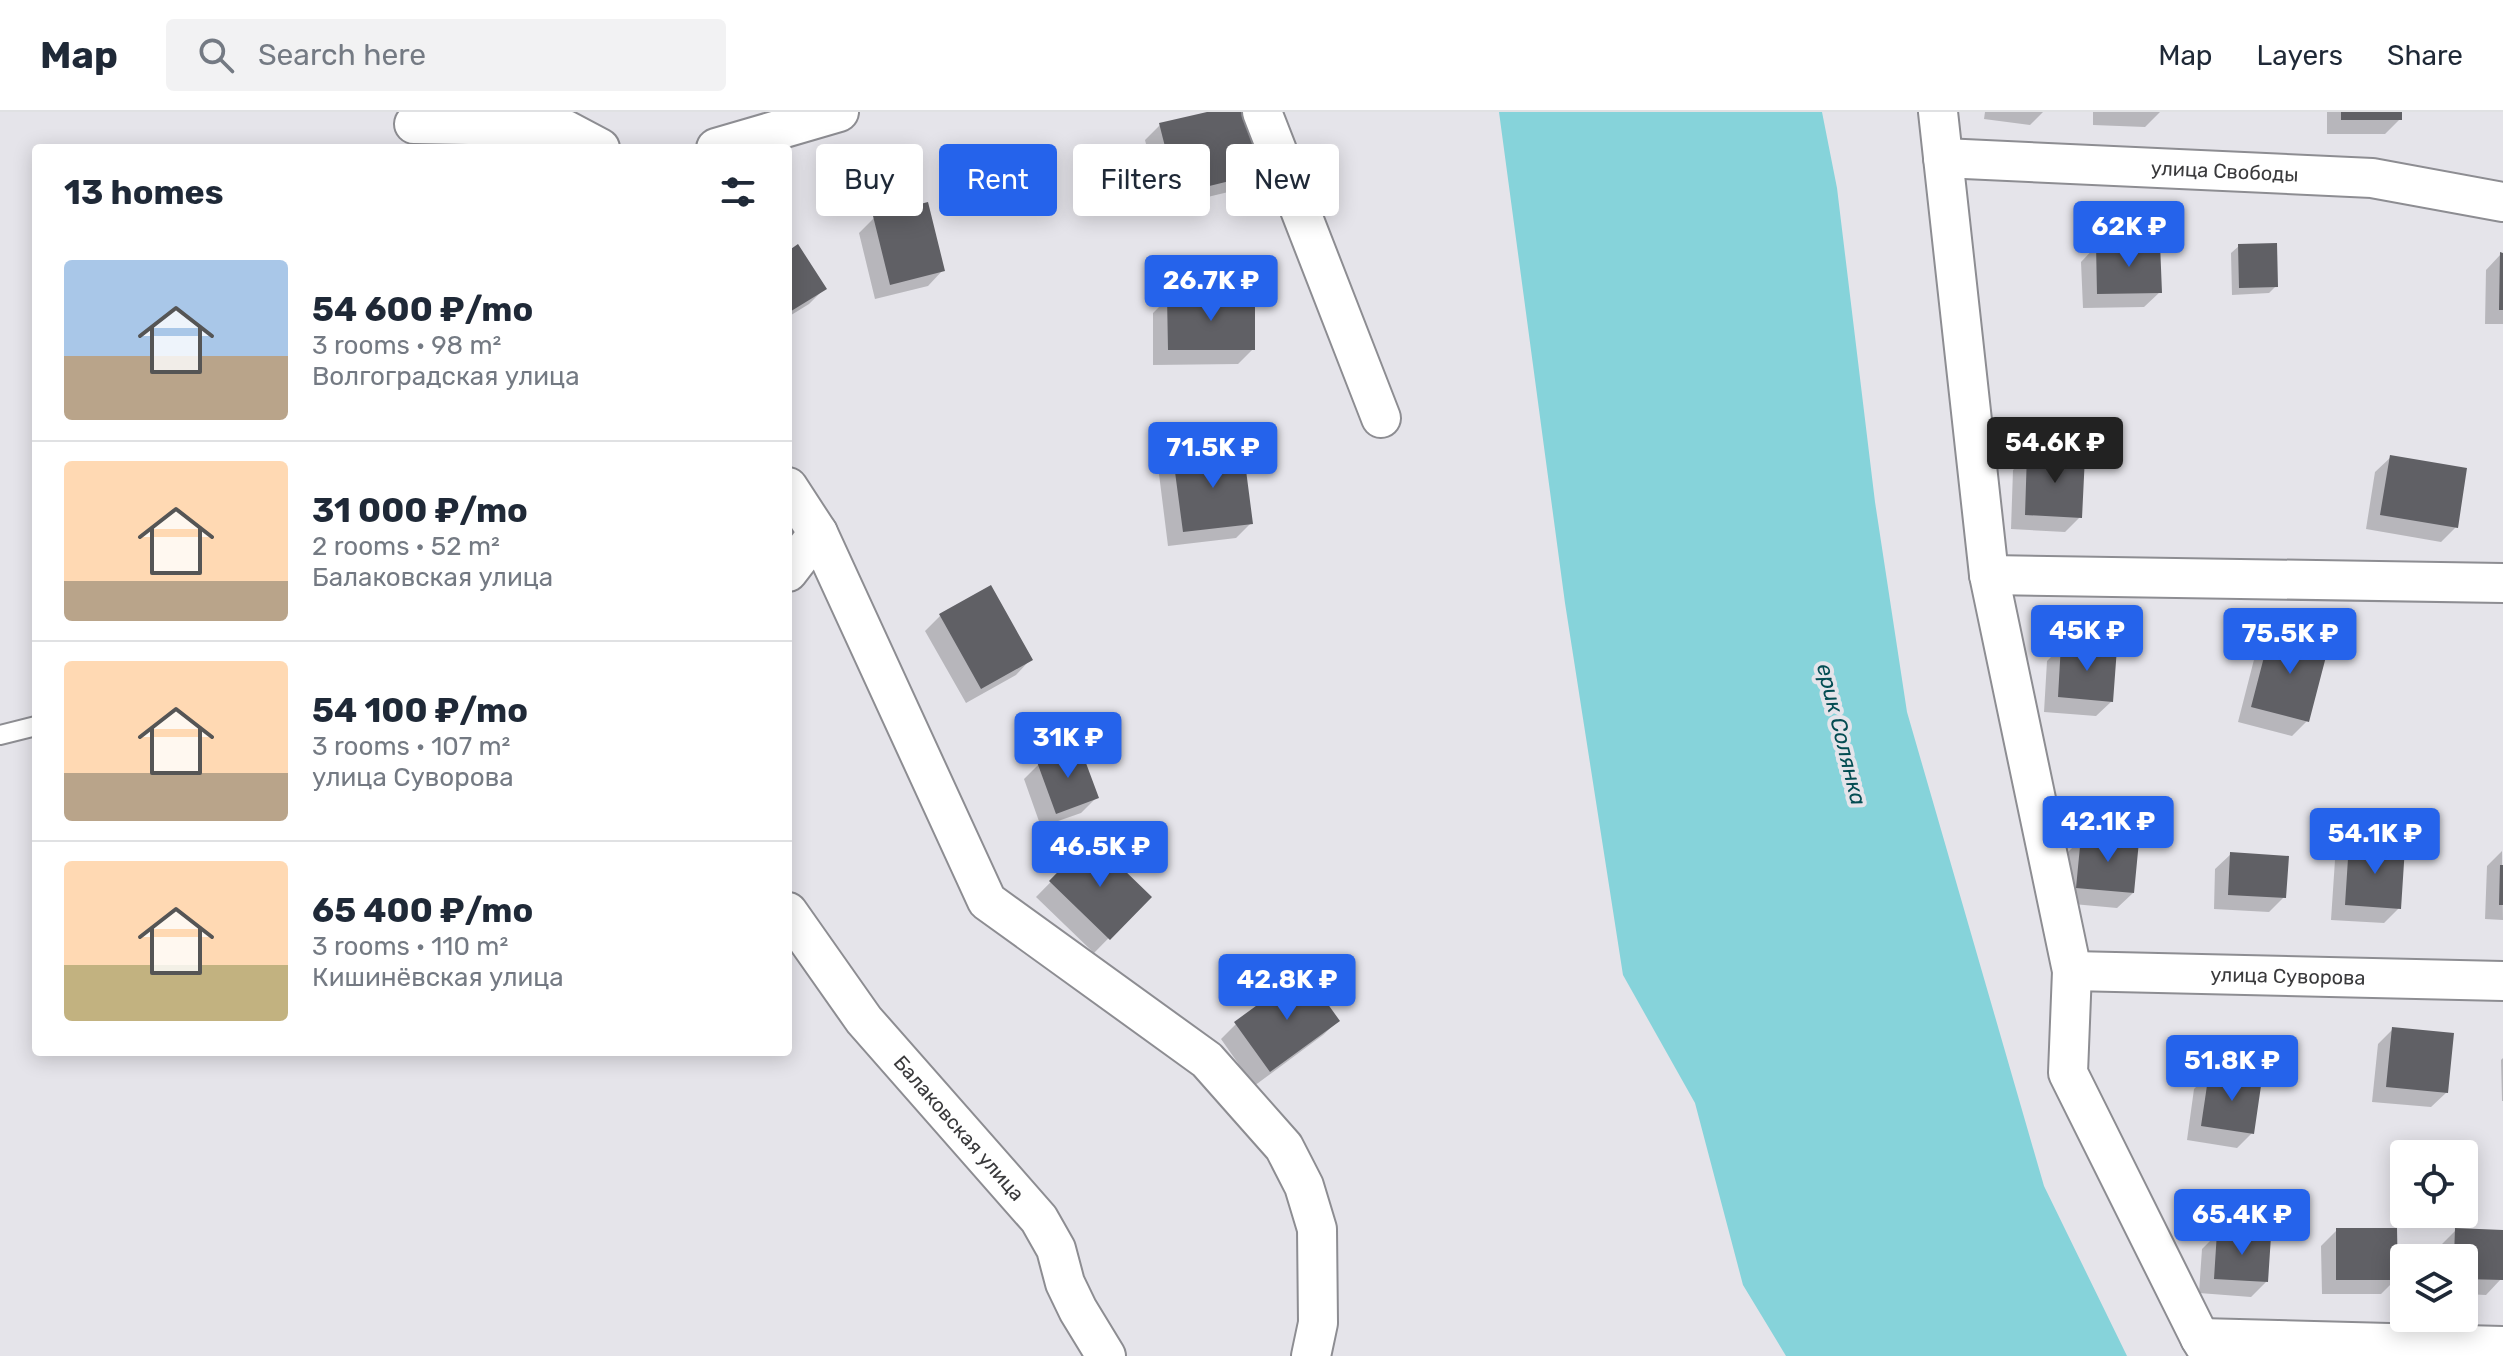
<!DOCTYPE html>
<meta charset="utf-8">
<style>
body{margin:0;font-family:Rubik,sans-serif;background:#f2f2f3;color:#1f2937;height:100vh;display:flex;flex-direction:column;font-size:30px;white-space:nowrap}
*{box-sizing:border-box;margin:0}
p{font-size:26px;color:#747a83}
.icon{flex:none;width:44px;height:44px;fill:none;stroke:currentColor;stroke-width:2;stroke-linecap:round;stroke-linejoin:round}
.map{position:relative;flex:1;overflow:hidden}
.drawer{position:absolute;left:32px;top:32px;width:760px;height:912px;display:flex;flex-direction:column;background:#fff;border-radius:8px;box-shadow:0 4px 20px #0003}
.drawer>*{flex:none}
.banner{position:absolute;left:816px;top:32px;width:760px;height:72px;display:flex;gap:16px}
.tools{position:absolute;left:2390px;top:1028px;display:grid;gap:16px}
.tools a{display:grid;place-items:center;width:88px;height:88px;border-radius:8px;background:#fff;box-shadow:0 4px 20px #0003;font-size:40px}
.price{position:absolute;translate:-50% -68px;padding:0 18px;border-radius:8px;background:#2563eb;color:#fff;font-size:26px;line-height:52px;filter:drop-shadow(0 2px 4px #0008)}
.price::after{content:'';position:absolute;left:50%;top:48px;width:24px;height:18px;margin-left:-12px;background:inherit;clip-path:polygon(0 0,100% 0,50% 100%)}
.price.selected{background:#222;color:#fff}
ul{padding:0;list-style:none}
li{display:flex;align-items:center;gap:24px;height:200px;padding:0 32px}
li+li{border-top:2px solid #e0e1e3}
li span{display:grid;place-items:center;flex:none;width:224px;height:160px;border-radius:8px;color:#555}
li>.icon{margin-inline-start:auto}
span .icon{width:96px;height:96px;fill:#fffc;stroke-width:1}
li b{font-size:34px}
h2{display:flex;justify-content:space-between;align-items:center;height:96px;padding:0 32px;font-size:34px}
.chip{padding:0 28px;border-radius:8px;background:#fff;box-shadow:0 4px 20px #0003;font-size:28px;line-height:72px}
.chip.selected{background:#2563eb;color:#fff}
header{display:flex;align-items:center;gap:48px;box-sizing:border-box;height:112px;padding:0 40px;background:#fff;border-bottom:2px solid #e0e1e3}
header strong{font-size:38px}
nav{display:flex;gap:44px;margin-inline-start:auto;font-size:28px}
.search{width:560px;height:72px;background:#f2f2f3;display:flex;align-items:center;gap:20px;box-sizing:border-box;padding:0 28px;border-radius:8px;color:#747a83;font-size:30px}
.map>svg:first-child{display:block}
</style>
<header>
<strong>Map</strong>
<div class="search"><svg class="icon" aria-label="search" viewBox="0 0 24 24"><circle cx="10" cy="10" r="6"/><path d="M15 15l6 6"/></svg>Search here</div>
<nav><a>Map</a><a>Layers</a><a>Share</a></nav>
</header>
<div class="map">
<svg width="2503" height="1244" viewBox="0 0 2503 1244">
<rect width="100%" height="100%" fill="#e5e4ea"/>
<path fill="#86d3da" d="M1499,0H1822L1837,76L1875,390L1907,600L2044,1074L2127,1244H1786L1743,1173L1695,991L1623,863L1565,491Z"/>
<path fill="#0003" d="M1216,0L1260,61L1245,76L1162,96L1145,28L1160,13Z
M1985,0H2043L2030,13L1984,7Z
M2093,0H2160L2145,15L2093,13Z
M2327,0H2400V7L2385,22H2327Z
M874,106L943,158L928,174L875,187L859,121Z
M2096,134L2160,180L2144,195L2083,196L2081,150Z
M2239,134L2276,174L2269,181L2232,183L2231,141Z
M788,141L824,177L809,192L788,205Z
M2501,142L2503,143V212H2485L2486,158Z
M1168,186L1253,237L1238,252L1153,253V201Z
M2028,343L2080,405L2065,420L2011,417L2013,358Z
M2391,345L2456,415L2441,430L2366,417L2375,360Z
M1174,347L1251,411L1236,426L1168,434L1159,362Z
M940,504L1030,548L1016,563L966,591L925,519Z
M2272,521L2307,609L2292,624L2238,610L2257,536Z
M2062,534L2112,589L2096,604L2044,600L2047,549Z
M1039,652L1096,686L1081,701L1041,715L1024,667Z
M2082,726L2133,781L2117,796L2062,791L2067,741Z
M1091,729L1149,785L1094,841L1036,785Z
M2350,733L2399,796L2384,811L2331,808L2335,748Z
M2502,739L2503,808L2485,807L2487,754Z
M2231,742L2284,785L2269,800L2214,797L2215,757Z
M1338,909L1323,923L1254,974L1221,927L1236,912Z
M2393,917L2447,980L2431,995L2372,990L2378,932Z
M2503,946V989H2502L2501,948Z
M2209,962L2252,1021L2237,1036L2187,1028L2194,977Z
M2337,1118L2396,1167L2381,1182H2322L2321,1134Z
M2456,1118L2503,1120L2501,1167L2486,1183L2464,1182V1146H2440L2441,1133Z
M2217,1122L2266,1170L2251,1185L2199,1181L2202,1137Z"/>
<path fill="#606065" d="M1207,0H1247L1262,61L1177,82L1159,11Z
M2341,0H2402V8H2341Z
M928,90L945,159L890,173L873,104Z
M2160,131L2162,181L2097,182L2096,132Z
M2277,131L2278,175L2239,176L2238,132Z
M798,132L827,177L788,201V139Z
M2500,140L2503,141V198H2499Z
M1167,184H1255V238H1168Z
M1243,335L1253,412L1183,420L1173,345Z
M2027,341L2085,344L2082,406L2025,403Z
M2390,343L2467,356L2458,416L2380,403Z
M991,473L1033,548L981,577L939,502Z
M2271,518L2329,533L2309,610L2251,595Z
M2061,532L2117,536L2113,590L2058,585Z
M1080,635L1099,686L1056,702L1037,650Z
M2081,724L2139,729L2134,781L2076,776Z
M1091,726L1152,785L1110,828L1049,769Z
M2349,731L2405,735L2401,797L2345,793Z
M2230,740L2289,744L2286,786L2228,783Z
M2500,753H2503V793H2499Z
M1304,859L1340,909L1270,960L1234,910Z
M2392,915L2454,921L2448,981L2386,975Z
M2209,960L2262,967L2254,1022L2201,1014Z
M2336,1116H2397L2398,1168H2336Z
M2455,1116L2503,1118V1168L2464,1167V1146H2454Z
M2217,1120L2271,1124L2268,1170L2214,1167Z"/>
<g fill="none" stroke-linecap="round" stroke-linejoin="round">
<defs>
<path id="service" d="M0,623L36,614"/>
<g id="minor">
<path d="M1262,0L1381,306"/>
<path d="M1938,0L1989,463L2072,859L2068,961L2200,1226L2211,1244"/>
<path d="M414,12L520,14L566,18L600,36"/>
<path d="M716,36L839,0"/>
<path id="s1" d="M1943,46L2372,66L2503,90"/>
<path d="M788,375L818,421L987,789L1207,948L1284,1035L1304,1074L1317,1117L1318,1211L1311,1244"/>
<path d="M788,460L818,421"/>
<path d="M1989,463L2503,471"/>
<path id="s2" d="M788,800L864,908L1039,1107L1056,1137L1065,1171L1078,1198L1106,1244"/>
<path id="s3" d="M2072,859L2503,869"/>
<path d="M2200,1226L2503,1234"/>
</g>
</defs>
<use href="#service" stroke="#8d8d92" stroke-width="22"/>
<use href="#minor" stroke="#8d8d92" stroke-width="42"/>
<use href="#service" stroke="#fff" stroke-width="18"/>
<use href="#minor" stroke="#fff" stroke-width="38"/>
</g>
<g text-anchor="middle" stroke-width="8" stroke-linejoin="round" paint-order="stroke">
<g font-size="20" fill="#3a3a3c" stroke="#e5e4ea">
<text dy="7" stroke="none"><textPath href="#s1" startOffset="282">улица Свободы</textPath></text>
<text dy="7" stroke="none"><textPath href="#s3" startOffset="216">улица Суворова</textPath></text>
<text dy="7" stroke="none"><textPath href="#s2" startOffset="276">Балаковская улица</textPath></text>
</g>
<g font-size="22" font-style="italic" fill="#034c52" stroke="#e5e4ea">
<text transform="translate(1842 622) rotate(76)" y="8">ерик Солянка</text>
</g>
</g>
</svg>
<div class="tools">
<a><svg class="icon" aria-label="locate" viewBox="0 0 24 24"><circle cx="12" cy="12" r="6"/><path d="M12 2v4M12 18v4M2 12h4M18 12h4"/></svg></a>
<a><svg class="icon" aria-label="layers" viewBox="0 0 24 24"><path d="M12 4l9 5-9 5-9-5zM3 14l9 5 9-5"/></svg></a>
</div>
<b class="price" style="left:2129px;top:157px">62K ₽</b>
<b class="price" style="left:1211px;top:211px">26.7K ₽</b>
<b class="price selected" style="left:2055px;top:373px">54.6K ₽</b>
<b class="price" style="left:1213px;top:378px">71.5K ₽</b>
<b class="price" style="left:2087px;top:561px">45K ₽</b>
<b class="price" style="left:2290px;top:564px">75.5K ₽</b>
<b class="price" style="left:1068px;top:668px">31K ₽</b>
<b class="price" style="left:2108px;top:752px">42.1K ₽</b>
<b class="price" style="left:2375px;top:764px">54.1K ₽</b>
<b class="price" style="left:1100px;top:777px">46.5K ₽</b>
<b class="price" style="left:1287px;top:910px">42.8K ₽</b>
<b class="price" style="left:2232px;top:991px">51.8K ₽</b>
<b class="price" style="left:2242px;top:1145px">65.4K ₽</b>
<div class="banner">
<a class="chip">Buy</a>
<a class="chip selected">Rent</a>
<a class="chip">Filters</a>
<a class="chip">New</a>
</div>
<section class="drawer">
<h2>13 homes<svg class="icon" aria-label="filters" viewBox="0 0 24 24"><path d="M4 7h16M4 17h16"/><circle cx="9" cy="7" r="2"/><circle cx="15" cy="17" r="2"/></svg></h2>
<ul>
<li><span style="background:linear-gradient(#a9c7e8 60%,#b9a48a 0)"><svg class="icon" aria-label="home" viewBox="0 0 24 24"><path d="M3 11l9-7 9 7M6 9v11h12V9"/></svg></span><div><b>54 600 ₽/mo</b><p>3 rooms · 98 m²</p><p>Волгоградская улица</p></div></li>
<li><span style="background:linear-gradient(#ffd9b3 75%,#b9a48a 0)"><svg class="icon" aria-label="home" viewBox="0 0 24 24"><path d="M3 11l9-7 9 7M6 9v11h12V9"/></svg></span><div><b>31 000 ₽/mo</b><p>2 rooms · 52 m²</p><p>Балаковская улица</p></div></li>
<li><span style="background:linear-gradient(#ffd9b3 70%,#b9a48a 0)"><svg class="icon" aria-label="home" viewBox="0 0 24 24"><path d="M3 11l9-7 9 7M6 9v11h12V9"/></svg></span><div><b>54 100 ₽/mo</b><p>3 rooms · 107 m²</p><p>улица Суворова</p></div></li>
<li><span style="background:linear-gradient(#ffd9b3 65%,#c2b280 0)"><svg class="icon" aria-label="home" viewBox="0 0 24 24"><path d="M3 11l9-7 9 7M6 9v11h12V9"/></svg></span><div><b>65 400 ₽/mo</b><p>3 rooms · 110 m²</p><p>Кишинёвская улица</p></div></li>
</ul>
</section>
</div>
